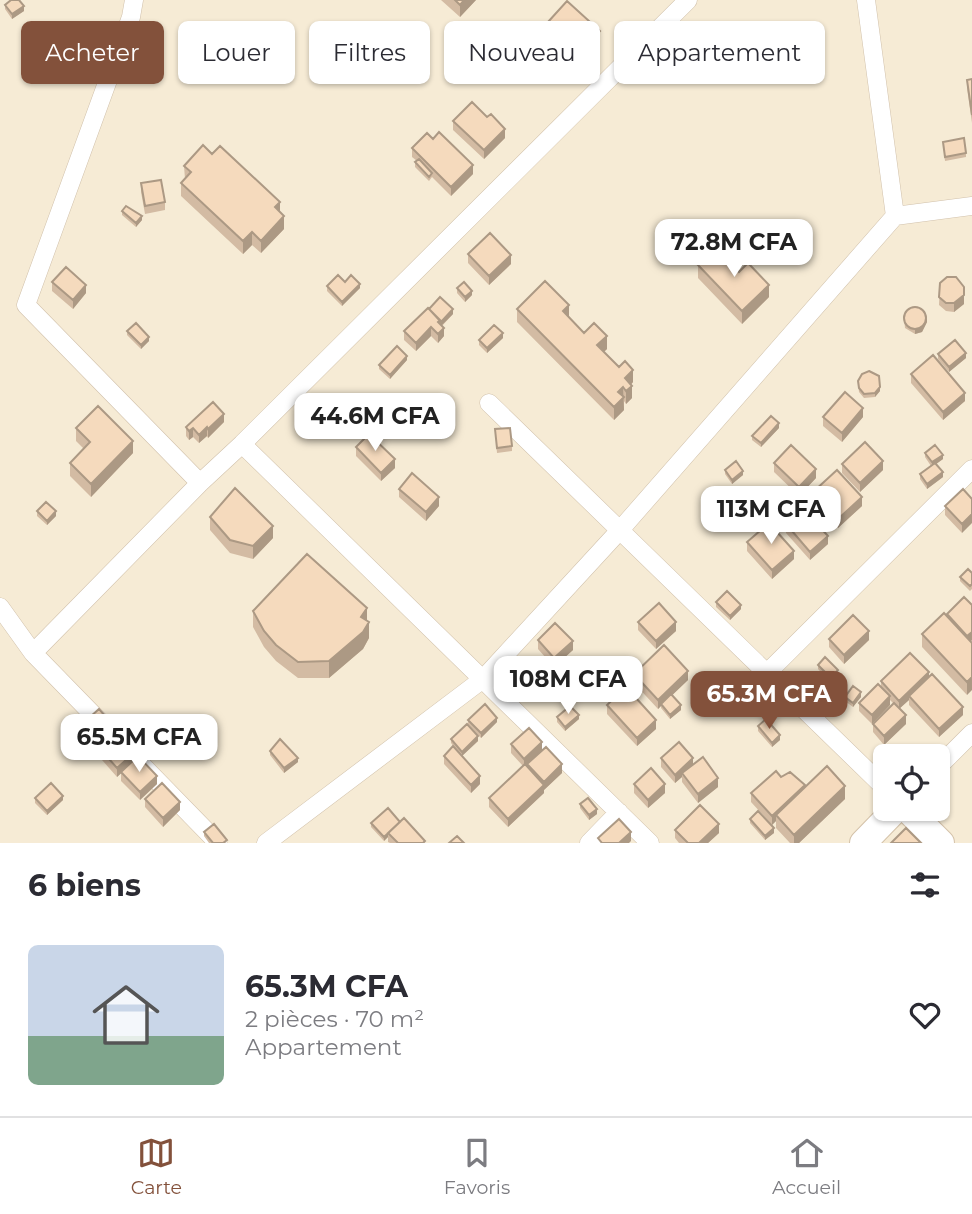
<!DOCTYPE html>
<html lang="fr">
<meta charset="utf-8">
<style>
body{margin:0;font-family:Montserrat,sans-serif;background:#f7f7f7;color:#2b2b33;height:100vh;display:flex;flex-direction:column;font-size:26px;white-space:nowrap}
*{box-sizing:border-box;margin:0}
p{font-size:23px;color:#7c7c81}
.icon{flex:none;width:38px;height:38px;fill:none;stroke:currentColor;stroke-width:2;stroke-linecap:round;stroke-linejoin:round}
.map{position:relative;height:843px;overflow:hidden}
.drawer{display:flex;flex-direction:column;background:#fff;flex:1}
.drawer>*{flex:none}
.guide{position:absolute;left:21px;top:21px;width:931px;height:63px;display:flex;gap:14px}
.tools{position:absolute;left:873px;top:744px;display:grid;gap:14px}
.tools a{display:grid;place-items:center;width:77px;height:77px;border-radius:10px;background:#fff;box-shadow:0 2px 5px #0004;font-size:35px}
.price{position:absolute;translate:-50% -60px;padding:0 16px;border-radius:14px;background:#fff;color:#222;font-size:23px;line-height:46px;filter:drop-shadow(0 2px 4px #0008)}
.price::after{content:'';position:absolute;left:50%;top:42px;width:21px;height:16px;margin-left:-10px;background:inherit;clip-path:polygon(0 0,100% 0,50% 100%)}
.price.active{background:#83513b;color:#fff}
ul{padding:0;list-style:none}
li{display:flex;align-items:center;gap:21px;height:175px;padding:0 28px}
li span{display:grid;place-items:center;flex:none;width:196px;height:140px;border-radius:10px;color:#555}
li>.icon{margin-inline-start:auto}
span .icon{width:84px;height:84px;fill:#fffc;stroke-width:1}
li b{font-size:30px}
h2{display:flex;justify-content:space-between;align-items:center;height:84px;padding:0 28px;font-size:30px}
.pill{padding:0 24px;border-radius:10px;background:#fff;box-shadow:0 2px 5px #0004;font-size:24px;line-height:63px}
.pill.active{background:#83513b;color:#fff}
.tab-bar{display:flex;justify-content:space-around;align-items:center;height:98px;border-top:2px solid #e1e1e2;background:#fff;font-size:19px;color:#7c7c81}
.tab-bar a{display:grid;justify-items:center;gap:4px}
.tab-bar .active{color:#83513b}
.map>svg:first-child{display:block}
</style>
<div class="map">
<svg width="972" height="843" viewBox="0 0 972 843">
<rect width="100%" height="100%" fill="#fef8e7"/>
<path fill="#f6ebd5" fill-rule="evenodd" d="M0,0H972V843H0ZM886,756H938V808H886Z"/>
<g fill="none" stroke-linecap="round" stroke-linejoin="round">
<defs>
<path id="street" d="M134,0L131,17L26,305L200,483
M866,0L895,216
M489,403L886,789
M242,444L650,843
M0,607L33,653L108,730
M33,653L200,483L242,444L688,0
M767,673L972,469
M140,763L218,843
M938,767L972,733
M266,843L483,679L620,530L895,216L972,206
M589,843L619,812"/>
<path id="secondary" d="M906,808L941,843
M863,843L897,808"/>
</defs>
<use href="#street" stroke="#d1c1ab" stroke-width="19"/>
<use href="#secondary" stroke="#d4c2a9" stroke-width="28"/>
<use href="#street" stroke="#fff" stroke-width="18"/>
<use href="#secondary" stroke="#fff" stroke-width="26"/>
</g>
<path fill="#d3bba3" d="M441,0H476L460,17Z
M5,5L24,11L12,19L5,9Z
M548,22L600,39L581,60L548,30Z
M547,65L570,74L562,83L547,69Z
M972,79V123L967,88V80Z
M453,121L505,138L484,159L453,130Z
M433,139L473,174L451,196L432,177L429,181L415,167V162L417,161L412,157V148Z
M943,142L966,153V157L945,161Z
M212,154L280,212L284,229L261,253L252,245L243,254L181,196V183L185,179L184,166Z
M141,183L165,202V210L145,214L141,192Z
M122,211L142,220L136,227L122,215Z
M468,254L511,264L489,285L468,263Z
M698,265L739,272L769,297L742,324L698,278Z
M52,282L86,293L73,309L52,291Z
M345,282L360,288L342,306L327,291V286Z
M940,283L964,304L954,312L946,311L939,305Z
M457,288L472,295L465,302L457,293Z
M429,309L453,314L442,326L444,336L438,343L431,336L416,351L404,340V331Z
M517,309L569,317L584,333L607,349L604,352L633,382L631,385L632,398L626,404L624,401V410L614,420L517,322Z
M904,317L927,322L922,332L915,334L905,328Z
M127,331L149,341L141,349L127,335Z
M503,338L487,353L479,345V340Z
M938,354L966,358L949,372L938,359Z
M407,360L390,379L379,369V365Z
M911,374L965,401L943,420L911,383Z
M858,381L880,391L875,397L864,398L859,392Z
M823,417H863L842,442L823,426Z
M224,422L208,438L207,436L199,443L193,437L189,440L186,436V427Z
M76,428L133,453L91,497L70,476V463L84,449L76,441Z
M779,428L761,447L752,440V436Z
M495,429L512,446V451L497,453Z
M356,447L395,468L381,481L356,456Z
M925,453L943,459L936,464L943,477L927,489L920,479V474L931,466L925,457Z
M774,463L816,478L799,496L774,472Z
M842,464L883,470L860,492L842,473Z
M725,470L743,475L732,484L725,474Z
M399,489L439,506L426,521L399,497Z
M963,489L962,533L945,515V506Z
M813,492L862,506L838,528L813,501Z
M37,511L56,516L47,525L37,516Z
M210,517L273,538L253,559L230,553L210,530Z
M786,524L826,527L823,529L828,544L810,560L786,533Z
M747,542L794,559L772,579L747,551Z
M972,573V589L970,591L960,581V577Z
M716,602L741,609L730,620L716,607Z
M972,605V640L970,642L967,695L922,647V634L947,616V614Z
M253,611L367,621L369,638L363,649L329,678H298L276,661L264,647L253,627Z
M638,622L676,631L656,649L638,630Z
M829,639L869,640L844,664L829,647Z
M538,640L573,650L554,667L538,649Z
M818,665L838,675L831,682L818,669Z
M634,674L688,680L672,695L681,710L670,719L661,708V706L658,709L634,683Z
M929,678L963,715L939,737L909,705V700L899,709L906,724L884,745L873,732V724L894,704L890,700V705L872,724L859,711V703L881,686V681Z
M592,683L620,687L605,701L592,688Z
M845,697H861L853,707L845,701Z
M703,698L719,700L709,709L703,703Z
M607,705L656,729L637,746L607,714Z
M557,717L579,719L565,731L557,722Z
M468,720L497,722L481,738L468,724Z
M80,726L136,758L157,784L140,800L121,781V773L117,777L80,735Z
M758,726L780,740L772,747L758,731Z
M451,739L478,741L462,756L451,743Z
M511,744L542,750L562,773L544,790V793L508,827L489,807V798L523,766L511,753Z
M270,751L298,762L284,773L270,755Z
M444,756L480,784L471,793L444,764Z
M661,758L718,787L698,803L682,782V777L675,783L661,767Z
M781,777L805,787L845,799L799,843H790L776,828V821L772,825L751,802V793Z
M634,784L665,793L648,808L634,793Z
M35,798L63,800L47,815L35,803Z
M145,799L180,810L163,827L145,807Z
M580,804L597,814L589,820L580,808Z
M750,819L774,833L765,840L750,823Z
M400,822L425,843H390L388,842V837L384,841L371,827V823Z
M675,830L719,833L708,843H679L675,838Z
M204,832L227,843H209L204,836Z"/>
<path fill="#ac9984" d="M464,0H476L460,17V5Z
M24,6V11L12,19V14Z
M600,31V39L581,60V51Z
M570,70V74L562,83V79Z
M505,129V138L484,159V150Z
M473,165V174L451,196V187Z
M280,202V215L275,207Z
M142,216V220L136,227V223Z
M284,216V229L261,253V241Z
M252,232V245L243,254V241Z
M511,255V264L489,285V276Z
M360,284V288L342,306V302Z
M86,285V293L73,309V300Z
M769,285V297L742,324V311Z
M964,287V304L954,312V303Z
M472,291V295L465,302V297Z
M569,305V318L563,311Z
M453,309V314L441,326V322Z
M927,318V322L922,332L915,334V330Z
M431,327V336L416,351V343Z
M444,328V336L438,343V334Z
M503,333V338L487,353V348Z
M607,336V349L597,358V345Z
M149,337V341L141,349V345Z
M966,353V358L949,372V367Z
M407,356V360L390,379V375Z
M633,370V382L626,390L625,378Z
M632,386V398L626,404V391Z
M623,387L624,410L614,420V407L618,392Z
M880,387V391L875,397V393Z
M965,393V401L943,420V412Z
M863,408V417L842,442V433Z
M224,414V422L208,438V429Z
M779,423V428L761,447V443Z
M207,427V436L199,443V435Z
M193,428V437L189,440V431Z
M133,441V453L91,497V484Z
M943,455V459L932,467V462Z
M395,459V468L381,481V473Z
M883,461V470L860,492V483Z
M816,469V478L799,496V487Z
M743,471V475L732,484V480Z
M943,472V477L927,489V484Z
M439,497V506L426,521V512Z
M862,497V506L838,528V519Z
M56,511V516L47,525V521Z
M972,514V523L962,533V524Z
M826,518V527L818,533V525Z
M273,526V538L253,559V546Z
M828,536V544L810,560V552Z
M794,551V559L772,579V570Z
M741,605V609L730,620V616Z
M367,608V624L361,617Z
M369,622V638L363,649L329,678V661Z
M676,622V631L656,649V641Z
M869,631V640L844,664V655Z
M972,632V640L967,645V636Z
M573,641V650L554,667V658Z
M838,670V675L831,682V678Z
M688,671V680L662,705L661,704V706L658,709V700Z
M929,672V681L909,696V700L899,709V701Z
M972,677V690L967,695V682Z
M620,683V687L605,701V697Z
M861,692V697L853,707V703Z
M719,696V700L709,709V705Z
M890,696V705L872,724V715Z
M681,705V710L670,719V715Z
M963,707V715L939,737V729Z
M579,715V719L565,731V727Z
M906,715V724L884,745V736Z
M497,718V722L481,738V733Z
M656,720V729L637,746V738Z
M780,735V740L772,747V743Z
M478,736V741L462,756V752Z
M542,742V751L524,767V759Z
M136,751V760L117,777V768Z
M298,758V762L284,773V768Z
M693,758V767L682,773V777L675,783V775Z
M562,764V773L544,790V793L508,827V819L544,785V782Z
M157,776V784L140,800V792Z
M480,776V784L471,793V785Z
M718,778V787L698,803V794Z
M665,784V793L648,808V800Z
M805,785V793L776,815V821L772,825V816Z
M845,786V799L799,843H794V835Z
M63,796V800L47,815V811Z
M180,802V810L163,827V818Z
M597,809V814L589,820V815Z
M400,822L388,833V837L384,841V837Z
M719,824V833L708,843H699Z
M774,828V833L765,840V836Z
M631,832V841L629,843H619Z"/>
<path fill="#f5dabd" stroke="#ac9984" stroke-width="2" d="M11,0H19L24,6L12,14L5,5Z
M455,0H464L460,5Z
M567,1L600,31L581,51L548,22Z
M555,56L570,70L562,79L547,65Z
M972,79V115L967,80Z
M472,102L487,117L491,114L505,129L484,150L453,121Z
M439,132L473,165L451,187L412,148L427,133L433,139Z
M964,138L966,153L945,157L943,142Z
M203,145L212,154L220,146L280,202L275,207L284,216L261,241L252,232L243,241L181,183L191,172L184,166Z
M419,159L432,173L429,177L415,162Z
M161,180L165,202L145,206L141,183Z
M126,206L142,216L136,223L122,211Z
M490,233L511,255L489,276L468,254Z
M716,248L739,272L748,263L769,285L742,311L698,265Z
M66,267L86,285L73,300L52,282Z
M338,275L345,282L351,275L360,284L342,302L327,286Z
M947,277H956L964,287V295L954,303H946L939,297L940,283Z
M545,281L569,305L563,311L584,333L594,323L607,336L597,345L619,367L625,361L633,370L625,378L632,386L626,391L623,387L618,392L624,397L614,407L517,309Z
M464,282L472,291L465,297L457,288Z
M440,297L453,309L441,322L429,309Z
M904 318a11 11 0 1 1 22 0a11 11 0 1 1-22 0Z
M428,308L440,320L438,322L444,328L438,334L431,327L416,343L404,331Z
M136,323L149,337L141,345L127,331Z
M494,325L503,333L487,348L479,340Z
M955,340L966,353L949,367L938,354Z
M397,346L407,356L390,375L379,365Z
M933,355L965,393L943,412L911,374Z
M869,371L879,376L880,387L875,393L864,394L859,388L858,381L862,374Z
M845,392L863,408L842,433L823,417Z
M213,402L224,414L208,429L207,427L199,435L193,428L189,431L186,427Z
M98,406L133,441L91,484L70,463L90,442L76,428Z
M771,416L779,423L761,443L752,436Z
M510,428L512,446L497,448L495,429Z
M369,434L395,459L381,473L356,447Z
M865,442L883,461L860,483L842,464Z
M791,445L816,469L799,487L774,463Z
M935,445L943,455L932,462L925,453Z
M736,461L743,471L732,480L725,470Z
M935,463L943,472L927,484L920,474Z
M837,470L862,497L838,519L813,492Z
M412,473L439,497L426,512L399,489Z
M235,488L273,526L253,546L230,540L210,517Z
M963,489L972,499V514L962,524L945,506Z
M46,502L56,511L47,521L37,511Z
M811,502L826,518L818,525L828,536L810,552L786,524Z
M769,523L794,551L772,570L747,542Z
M307,554L367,608L361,617L369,622L363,632L329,661L298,662L276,645L264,631L253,611Z
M968,569L972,573V584L970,586L960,577Z
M727,591L741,605L730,616L716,602Z
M964,597L972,605V632L967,636L947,614Z
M659,603L676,622L656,641L638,622Z
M944,613L972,643V677L967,682L922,634Z
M853,615L869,631L844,655L829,639Z
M555,623L573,641L554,658L538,640Z
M664,645L688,671L658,700L634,674Z
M910,653L929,672L899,701L881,681Z
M825,657L838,670L831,678L818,665Z
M607,669L620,683L605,697L592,683Z
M932,674L963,707L939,729L909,696Z
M878,684L890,696L872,715L859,703Z
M853,686L861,692L853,703L845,697Z
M626,687L656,720L637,738L607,705Z
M712,689L719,696L709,705L703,698Z
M671,694L681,705L670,715L661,704Z
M894,703L906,715L884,736L873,724Z
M485,704L497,718L481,733L468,720Z
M570,706L579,715L565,727L557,717Z
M99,709L136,751L117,768L80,726Z
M766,719L780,735L772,743L758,726Z
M467,724L478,736L462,752L451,739Z
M529,728L542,742L524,759L511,744Z
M280,739L298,758L284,768L270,751Z
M679,742L693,758L675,775L661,758Z
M453,746L480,776L471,785L444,756Z
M546,747L562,764L544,782L527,764Z
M138,756L157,776L140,792L121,772Z
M703,757L718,778L698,794L682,773Z
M525,764L544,785L508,819L489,798Z
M827,766L845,786L794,835L776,815Z
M651,768L665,784L648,800L634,784Z
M776,771L781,777L790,772L805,785L772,816L751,793Z
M51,783L63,796L47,811L35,798Z
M162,783L180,802L163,818L145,799Z
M588,798L597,809L589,815L580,804Z
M700,805L719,824L699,843H688L675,830Z
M388,808L400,822L384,837L371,823Z
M758,811L774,828L765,836L750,819Z
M404,818L425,841L423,843H398L388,833Z
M619,819L631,832L619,843H602L598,838Z
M214,824L227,840L223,843H213L204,832Z
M906,828L921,843H891Z
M457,836L464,843H449Z"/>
</svg>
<div class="tools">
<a><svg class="icon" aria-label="locate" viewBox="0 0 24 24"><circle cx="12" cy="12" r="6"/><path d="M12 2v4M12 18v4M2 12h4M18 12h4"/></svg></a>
</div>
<b class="price" style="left:734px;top:279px">72.8M CFA</b>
<b class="price" style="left:375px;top:453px">44.6M CFA</b>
<b class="price" style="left:771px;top:546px">113M CFA</b>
<b class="price" style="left:568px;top:716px">108M CFA</b>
<b class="price active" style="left:769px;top:731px">65.3M CFA</b>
<b class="price" style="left:139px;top:774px">65.5M CFA</b>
<div class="guide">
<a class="pill active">Acheter</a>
<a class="pill">Louer</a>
<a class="pill">Filtres</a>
<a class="pill">Nouveau</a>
<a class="pill">Appartement</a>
</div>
</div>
<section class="drawer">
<h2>6 biens<svg class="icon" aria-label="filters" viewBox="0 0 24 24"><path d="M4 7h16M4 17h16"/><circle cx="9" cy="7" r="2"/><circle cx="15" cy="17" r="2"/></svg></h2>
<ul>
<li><span style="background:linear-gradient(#c9d6e8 65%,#7fa58c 0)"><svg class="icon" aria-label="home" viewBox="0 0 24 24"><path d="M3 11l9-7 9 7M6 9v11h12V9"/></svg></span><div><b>65.3M CFA</b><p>2 pièces · 70 m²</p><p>Appartement</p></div><svg class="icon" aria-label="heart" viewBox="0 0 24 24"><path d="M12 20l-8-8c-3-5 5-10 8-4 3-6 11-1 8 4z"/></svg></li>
</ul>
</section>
<nav class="tab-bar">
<a class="active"><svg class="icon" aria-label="map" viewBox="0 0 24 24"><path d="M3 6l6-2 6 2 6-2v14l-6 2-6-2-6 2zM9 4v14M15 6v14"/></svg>Carte</a>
<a><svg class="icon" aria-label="saved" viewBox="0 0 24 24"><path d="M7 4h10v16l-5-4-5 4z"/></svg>Favoris</a>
<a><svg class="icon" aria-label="home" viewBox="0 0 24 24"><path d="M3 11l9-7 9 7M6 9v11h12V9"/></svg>Accueil</a>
</nav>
